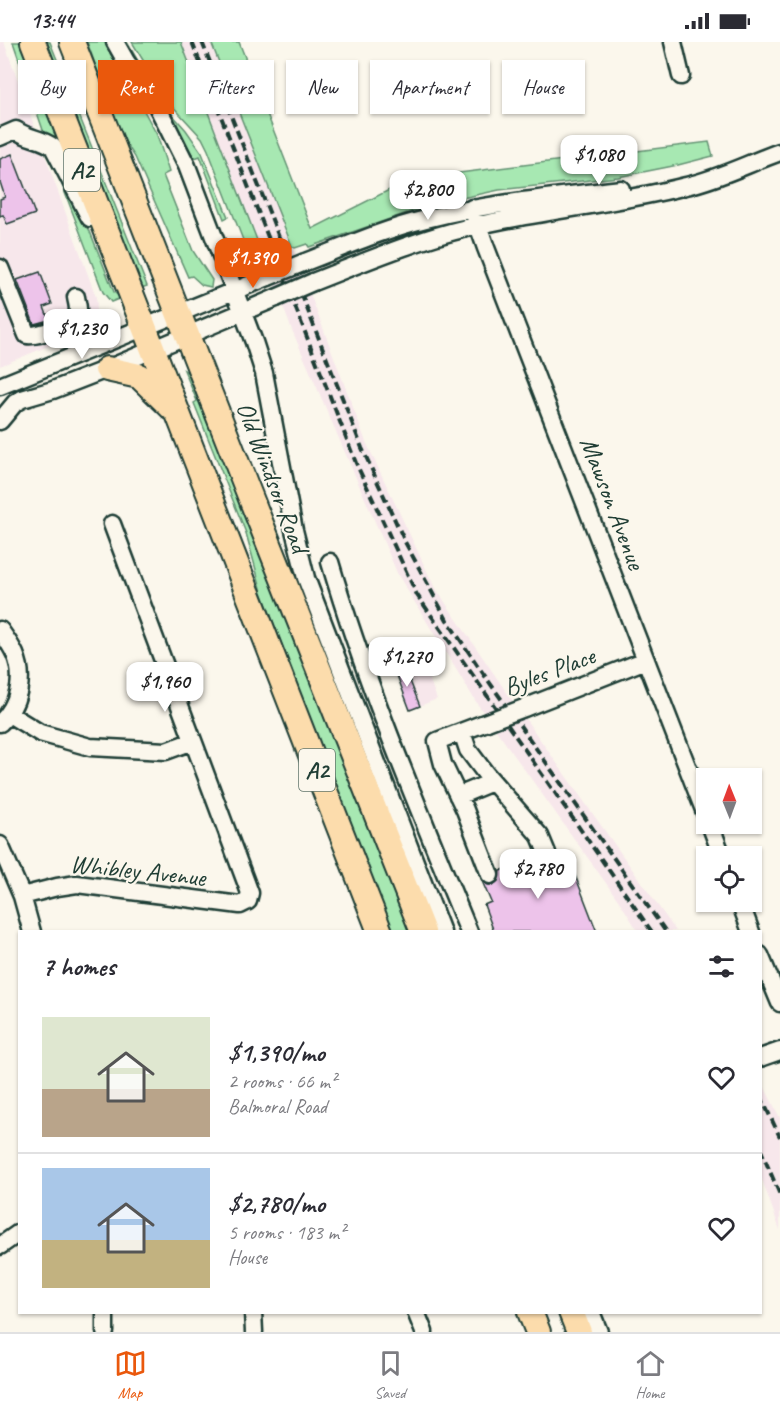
<!DOCTYPE html>
<meta charset="utf-8">
<style>
body{margin:0;font-family:Caveat,sans-serif;background:#f2f2f3;color:#2b2b33;height:100vh;display:flex;flex-direction:column;font-size:22px;white-space:nowrap}
*{box-sizing:border-box;margin:0}
p{font-size:20px;color:#7c7c81}
.icon{flex:none;width:33px;height:33px;fill:none;stroke:currentColor;stroke-width:2;stroke-linecap:round;stroke-linejoin:round}
.map{position:relative;flex:1;overflow:hidden}
.details{position:absolute;left:18px;top:888px;width:744px;height:384px;display:flex;flex-direction:column;background:#fff;border-radius:0px;box-shadow:0 2px 4px #0004}
.details>*{flex:none}
.banner{position:absolute;left:18px;top:18px;width:744px;height:54px;display:flex;gap:12px}
.needle{width:39px;rotate:359deg}
.buttons{position:absolute;left:696px;top:726px;display:grid;gap:12px}
.buttons a{display:grid;place-items:center;width:66px;height:66px;border-radius:0px;background:#fff;box-shadow:0 2px 4px #0004;font-size:30px}
.price{position:absolute;translate:-50% -51px;padding:0 14px;border-radius:12px;background:#fff;color:#222;font-size:20px;line-height:39px;filter:drop-shadow(0 2px 3px #0008)}
.price::after{content:'';position:absolute;left:50%;top:36px;width:18px;height:14px;margin-left:-9px;background:inherit;clip-path:polygon(0 0,100% 0,50% 100%)}
.price.selected{background:#ea580c;color:#fff}
ul{padding:0;list-style:none}
li{display:flex;align-items:center;gap:18px;height:150px;padding:0 24px}
li+li{border-top:2px solid #e1e1e2}
li span{display:grid;place-items:center;flex:none;width:168px;height:120px;border-radius:0px;color:#555}
li>.icon{margin-inline-start:auto}
span .icon{width:72px;height:72px;fill:#fffc;stroke-width:1}
li b{font-size:26px}
h2{display:flex;justify-content:space-between;align-items:center;height:72px;padding:0 24px;font-size:26px}
.tag{padding:0 21px;border-radius:0px;background:#fff;box-shadow:0 2px 4px #0004;font-size:21px;line-height:54px}
.tag.selected{background:#ea580c;color:#fff}
.status{display:flex;justify-content:space-between;align-items:center;height:42px;padding:0 30px;background:#fff;direction:ltr}
.status svg{height:16px;fill:currentColor}
.dock{display:flex;justify-content:space-around;align-items:center;height:84px;border-top:2px solid #e1e1e2;background:#fff;font-size:16px;color:#7c7c81}
.dock a{display:grid;justify-items:center;gap:3px}
.dock .selected{color:#ea580c}
.map>svg:first-child{display:block}
</style>
<div class="status"><b>13:44</b><svg viewBox="0 0 49 12"><path d="M0 12V9h3v3zM5 12V6h3v6zM10 12V3h3v9zM15 12V0h3v12zM26 1h20v11H26zM47 4h2v5h-2z"/></svg></div>
<div class="map">
<svg width="780" height="1290" viewBox="0 0 780 1290">
<rect width="100%" height="100%" fill="#fbf7ec"/>
<filter id="ink" filterUnits="userSpaceOnUse"><feTurbulence type="fractalNoise" baseFrequency=".0167" numOctaves="2"/><feDisplacementMap in="SourceGraphic" scale="12" xChannelSelector="R" yChannelSelector="G"/><feConvolveMatrix kernelMatrix="1 2 1 2 8 2 1 2 1" color-interpolation-filters="sRGB"/></filter>
<g filter="url(#ink)">
<path fill="#f7e7eb" d="M0,0H4L96,255L97,264L92,280L80,291L0,324Z
M181,0H211L292,204L366,400L434,544L507,651L676,889H638L621,862L478,663L398,533L292,288Z
M422,617L437,657L410,668L395,628Z
M760,1036L780,1076V1188L761,1135Z"/>
<path fill="#a7e8b2" stroke="#639273" stroke-width="1.5" d="M13,0H21L78,143L44,91Z
M43,0H50L147,244L138,247Z
M87,0H107L157,93L169,130L163,133L193,209L212,238L211,245L202,243L192,234L188,235L135,115L122,95Z
M124,0H127L163,62L186,88L202,111L228,175L224,177L200,114L195,116L177,92Z
M132,0H181L265,219L254,223L256,228L243,231L238,224L243,198L208,108L202,96L167,58Z
M211,0H239L312,187L411,137L709,100L713,114L678,123L618,135L499,148L430,163L309,205L307,202L295,206L292,204Z
M49,109L77,157L114,250L121,256L111,260L103,250Z
M184,328L192,333L412,889H390L262,550L246,491L194,361L197,359Z"/>
<path fill="#edc3ea" stroke="#1f3d34" stroke-width="1.5" d="M12,112L35,172L7,182L3,173L0,174V157L5,155L0,140V117Z
M40,230L52,262L44,265L49,278L34,282L17,238Z
M404,624L420,664L410,668L395,628Z
M557,813L562,833L573,828L597,890H494L484,863L491,860L482,839L488,843H493L498,839L500,829L537,814L541,820L550,821Z"/>
<g fill="none" stroke-linecap="round" stroke-linejoin="round">
<defs>
<path id="minor" d="M115,0L128,23
M673,0L681,34
M123,15L156,62L187,124L254,300L264,331L294,488L306,536L442,890
M0,95L16,88C28,97 42,96 53,105L90,176
M472,166L486,206L706,773
M305,220C344,205 385,187 426,177C490,161 555,155 621,147
M0,226L27,293C36,295 72,283 76,274C80,268 77,262 76,255
M313,240C354,224 394,207 437,194C518,170 604,165 686,144C718,137 749,121 780,110
M0,344L268,235
M0,379L15,361L22,357L53,348L107,327L276,256
M330,520C367,646 419,767 469,890
M0,588C5,595 11,603 15,612C25,635 19,664 0,681
M524,666L646,618
M9,672L40,691L90,705L166,709L193,699
M487,680L437,699L443,722L465,768L490,833
M462,690L468,708L486,732L540,794L547,811
M458,754L492,740
M710,782L722,814
M0,803L22,854L32,890
M22,854L57,845L77,842L240,863L248,859L250,851L112,482
M740,860L751,890
M760,913L780,961
M760,1016L780,1009
M0,1204L20,1190
M105,1270V1290
M253,1270L254,1290
M416,1270L424,1290
M591,1270L599,1290"/>
<path id="highway" d="M33,0L380,890
M72,0L248,449L423,890
M107,327L139,334L172,366
M530,1270L538,1290
M571,1270L579,1290"/>
</defs>
<use href="#minor" stroke="#1f3d34" stroke-width="21"/>
<use href="#highway" stroke="#1f3d34" stroke-width="28"/>
<use href="#minor" stroke="#fbf7ec" stroke-width="16"/>
<use href="#highway" stroke="#fcdcac" stroke-width="24"/>
<path stroke="#1f3d34" stroke-width="4" stroke-dasharray="9 4.5" stroke-linecap="butt" d="M192,0L356,421L417,553L652,890
M202,0L362,406L405,500L447,578L480,627L666,890
M760,1053L780,1095
M760,1106L780,1153"/>
<defs>
<path id="minor-bridge" d="M268,235L305,220
M276,256L313,240
M487,680L524,666"/>
</defs>
<use href="#minor-bridge" stroke="#1f3d34" stroke-width="21" stroke-linecap="butt"/>
<use href="#minor-bridge" stroke="#fbf7ec" stroke-width="16"/>
</g>
</g>
<g text-anchor="middle" stroke-width="4.5" stroke-linejoin="round" paint-order="stroke">
<g fill="#fbf7ec" stroke="#61756b" stroke-width="1.5">
<rect x="64" y="107" width="36" height="42" rx="4.5"/>
<rect x="299" y="707" width="36" height="42" rx="4.5"/>
</g>
<g font-size="24" font-weight="bold" fill="#1f3d34">
<text x="82" y="136">A2</text>
<text x="317" y="736">A2</text>
</g>
<g font-size="26" fill="#1f3d34" stroke="#fbf7ec">
<text transform="translate(273 435) rotate(69)" y="9">Old Windsor Road</text>
<text transform="translate(613 461) rotate(69)" y="9">Mawson Avenue</text>
<text transform="translate(549 629) rotate(-21)" y="9">Byles Place</text>
<text transform="translate(138 828) rotate(6)" y="9">Whibley Avenue</text>
</g>
</g>
</svg>
<div class="buttons">
<a><svg class="needle" viewBox="-14 -14 28 28"><path d="M0-13l5 13h-10z" fill="#e53935"/><path d="M0 13l5-13h-10z" fill="#7c7c81"/></svg></a>
<a><svg class="icon" aria-label="locate" viewBox="0 0 24 24"><circle cx="12" cy="12" r="6"/><path d="M12 2v4M12 18v4M2 12h4M18 12h4"/></svg></a>
</div>
<b class="price" style="left:599px;top:144px">$1,080</b>
<b class="price" style="left:428px;top:179px">$2,800</b>
<b class="price selected" style="left:253px;top:247px">$1,390</b>
<b class="price" style="left:82px;top:318px">$1,230</b>
<b class="price" style="left:407px;top:646px">$1,270</b>
<b class="price" style="left:165px;top:671px">$1,960</b>
<b class="price" style="left:538px;top:858px">$2,780</b>
<div class="banner">
<a class="tag">Buy</a>
<a class="tag selected">Rent</a>
<a class="tag">Filters</a>
<a class="tag">New</a>
<a class="tag">Apartment</a>
<a class="tag">House</a>
</div>
<section class="details">
<h2>7 homes<svg class="icon" aria-label="filters" viewBox="0 0 24 24"><path d="M4 7h16M4 17h16"/><circle cx="9" cy="7" r="2"/><circle cx="15" cy="17" r="2"/></svg></h2>
<ul>
<li><span style="background:linear-gradient(#dfe7d0 60%,#b9a48a 0)"><svg class="icon" aria-label="home" viewBox="0 0 24 24"><path d="M3 11l9-7 9 7M6 9v11h12V9"/></svg></span><div><b>$1,390/mo</b><p>2 rooms · 66 m²</p><p>Balmoral Road</p></div><svg class="icon" aria-label="heart" viewBox="0 0 24 24"><path d="M12 20l-8-8c-3-5 5-10 8-4 3-6 11-1 8 4z"/></svg></li>
<li><span style="background:linear-gradient(#a9c7e8 60%,#c2b280 0)"><svg class="icon" aria-label="home" viewBox="0 0 24 24"><path d="M3 11l9-7 9 7M6 9v11h12V9"/></svg></span><div><b>$2,780/mo</b><p>5 rooms · 183 m²</p><p>House</p></div><svg class="icon" aria-label="heart" viewBox="0 0 24 24"><path d="M12 20l-8-8c-3-5 5-10 8-4 3-6 11-1 8 4z"/></svg></li>
</ul>
</section>
</div>
<nav class="dock">
<a class="selected"><svg class="icon" aria-label="map" viewBox="0 0 24 24"><path d="M3 6l6-2 6 2 6-2v14l-6 2-6-2-6 2zM9 4v14M15 6v14"/></svg>Map</a>
<a><svg class="icon" aria-label="saved" viewBox="0 0 24 24"><path d="M7 4h10v16l-5-4-5 4z"/></svg>Saved</a>
<a><svg class="icon" aria-label="home" viewBox="0 0 24 24"><path d="M3 11l9-7 9 7M6 9v11h12V9"/></svg>Home</a>
</nav>
